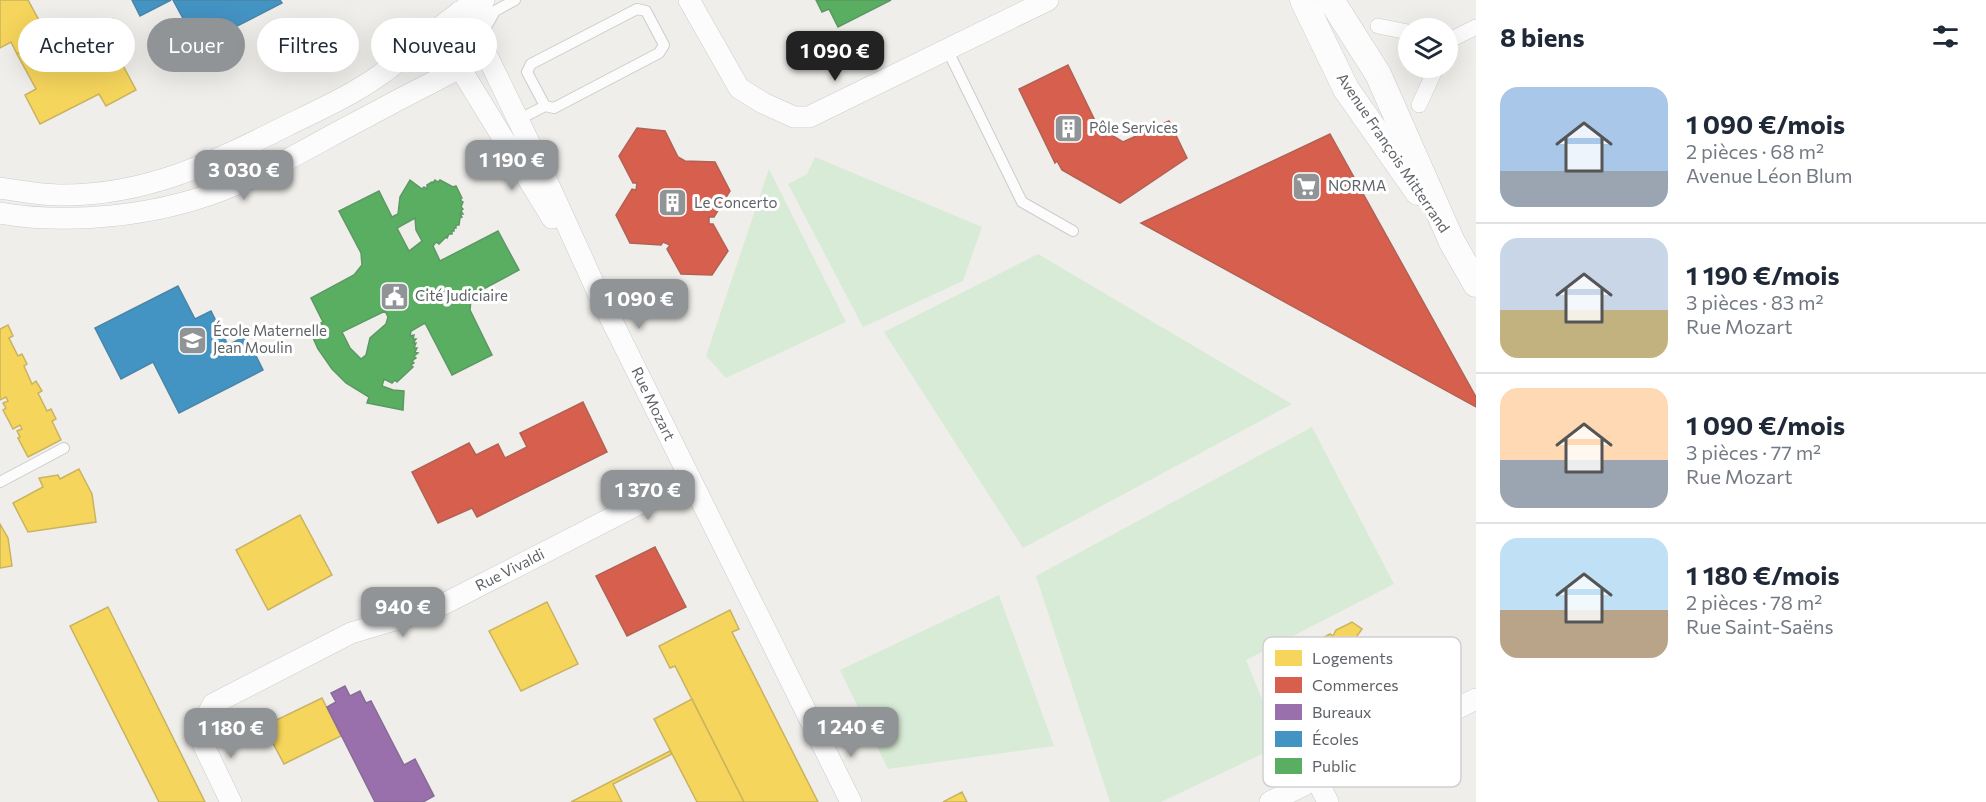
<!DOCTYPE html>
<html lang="fr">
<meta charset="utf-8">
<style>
body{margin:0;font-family:Commissioner,sans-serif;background:#f6f6f7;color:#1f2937;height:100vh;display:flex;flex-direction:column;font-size:22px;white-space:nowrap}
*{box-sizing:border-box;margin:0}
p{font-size:20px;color:#747a83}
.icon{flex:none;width:33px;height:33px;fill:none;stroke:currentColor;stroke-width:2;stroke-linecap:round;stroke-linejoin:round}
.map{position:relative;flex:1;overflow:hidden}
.drawer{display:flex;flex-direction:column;background:#fff;width:510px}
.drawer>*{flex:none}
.guide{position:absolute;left:18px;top:18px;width:570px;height:54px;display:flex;gap:12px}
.tools{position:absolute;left:1398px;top:18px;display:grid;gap:12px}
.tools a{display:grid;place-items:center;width:60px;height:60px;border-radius:50%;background:#fff;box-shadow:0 6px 24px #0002;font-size:30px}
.price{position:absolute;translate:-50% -51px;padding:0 14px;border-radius:12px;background:#919496;color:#fff;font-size:20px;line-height:39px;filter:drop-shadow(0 2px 3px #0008)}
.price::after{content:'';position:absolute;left:50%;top:36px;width:18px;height:14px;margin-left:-9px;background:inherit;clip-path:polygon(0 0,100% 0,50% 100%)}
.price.active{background:#222;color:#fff}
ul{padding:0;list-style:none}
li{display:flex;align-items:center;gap:18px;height:150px;padding:0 24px}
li+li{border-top:2px solid #e0e1e3}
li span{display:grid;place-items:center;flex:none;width:168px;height:120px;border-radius:18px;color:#555}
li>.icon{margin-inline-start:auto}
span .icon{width:72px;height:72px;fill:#fffc;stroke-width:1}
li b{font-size:26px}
h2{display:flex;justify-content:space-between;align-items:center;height:72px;padding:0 24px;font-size:26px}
.tag{padding:0 21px;border-radius:27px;background:#fff;box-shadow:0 6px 24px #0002;font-size:21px;line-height:54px}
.tag.active{background:#919496;color:#fff}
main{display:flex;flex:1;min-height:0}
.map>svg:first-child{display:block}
</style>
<main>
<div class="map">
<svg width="1476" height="802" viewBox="0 0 1476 802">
<rect width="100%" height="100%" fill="#efeeea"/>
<path fill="#d8ebd6" d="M815,157L982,227L963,281L863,327L788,184L807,174Z
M769,169L846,322L726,378L706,356Z
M1038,254L1292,404L1023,548L884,332Z
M1312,427L1394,584L1246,660L1281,745L1161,802H1110L1036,576Z
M999,595L1054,746L888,769L840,670Z"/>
<path fill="#f6d55c" stroke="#c9b360" stroke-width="1.5" d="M0,0H28L48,37L17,54L11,42L0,48Z
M113,19L129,49L118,56L136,90L106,106L99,94L40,124L25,95L36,89L17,54L48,37L54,49Z
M8,325L13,336L9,338L18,356L22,354L27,364L24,366L32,384L36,381L42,391L38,393L47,411L51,409L56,419L52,421L61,440L28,457L18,438L20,437L17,431L22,429L20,425L13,429L3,410L6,408L3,403L8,401L6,397L0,400V329Z
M79,469L92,494L96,522L28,532L13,503L43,487L39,478L58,475L60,479Z
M300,515L332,575L268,610L236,550Z
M0,524L8,538L12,566L0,568Z
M547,602L578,664L521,691L489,631Z
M108,607L205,802H159L70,626Z
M730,610L739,629L732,632L818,802H744L675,666L670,668L659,646Z
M1352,622L1362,629L1338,663L1331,658L1322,672L1313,667L1304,681L1279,665L1282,659L1295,652L1297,654L1300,649L1313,643L1315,645L1319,640L1330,634L1333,636L1336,630Z
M322,698L341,736L284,764L264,726Z
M692,699L744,802H697L654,719Z
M670,751L672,754L613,784L622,802H571Z
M962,792L967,802H943Z"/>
<path fill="#d6604d" stroke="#b26155" stroke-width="1.5" d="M1068,65L1103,137L1110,134L1123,142L1169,121L1187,158L1120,203L1062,170L1057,161L1055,163L1019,89Z
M637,128L665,131L678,157L685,161L715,162L730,191L714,217H709V224H713L728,251L712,275L681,274L667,249L670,245L663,242L661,245L630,243L616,215L632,189L636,190L637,183H633L619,156Z
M1330,134L1476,397V407L1141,223Z
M583,402L607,452L477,517L472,508L438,523L412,472L469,443L476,455L498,444L505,458L527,447L520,433Z
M655,547L686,607L627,636L596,576Z"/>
<path fill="#9970ab" stroke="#886c97" stroke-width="1.5" d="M345,686L350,696L360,691L366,703L371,701L404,765L415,759L434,796L423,802H375L327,707L336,702L331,693Z"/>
<path fill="#4393c3" stroke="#4b85a8" stroke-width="1.5" d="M132,0H171L140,16Z
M173,0H280L282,3L198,46Z
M178,286L195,319L211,311L228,345L246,336L263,370L179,413L153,362L121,379L95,328Z"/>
<path fill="#5aae61" stroke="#5c9863" stroke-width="1.5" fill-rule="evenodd" d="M816,0H891L838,27L829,9L822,12Z
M410,180L422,189L424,187L427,189V185L432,182L433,183L435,180L438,182L440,180L453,187L456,186L462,198L460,200L463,202L461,207L463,209L461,211L463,214H460L462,217L460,218L459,225H456V228H454V231H452V234H449L447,238L446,237L439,244L436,242L433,246L440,261L498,231L519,270L474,294L471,299L470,310L492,355L452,375L425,323L411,331L410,336L414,335L413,339H416L413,343H416L414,348H417L415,352L418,353L414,356L416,358L412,361L414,363L411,365L413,367L397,382L395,380L392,383L384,379L382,386L393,390L404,391L403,410L367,403L369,397L346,383L332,369L318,349L309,329L323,322L311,298L354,275L362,265L361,253L339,211L379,191L392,217L398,214L400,197ZM415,218L416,230L422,241L409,251L397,228ZM385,311L388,317L386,324L370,338L366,355L361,359L350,348L342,332Z"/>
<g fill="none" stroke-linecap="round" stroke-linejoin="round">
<defs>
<path id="service" d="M482,34L495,11L515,0
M947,49L1022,202L1073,231
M518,120L545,106L554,108L659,53L664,45L646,11L637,9L531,64L527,72L545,106
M0,482L64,448"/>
<path id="pedestrian" d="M1378,26L1408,32
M1448,41L1476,27
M1419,105L1436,68"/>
<path id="minor" d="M484,0C475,13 477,24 479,39L538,161L598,293L851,802
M689,0L739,88L763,103L794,117H809L1048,0
M459,12C448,38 450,42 460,68L552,218
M0,188C19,191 40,195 59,195C146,196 212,163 288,125C319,110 352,95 380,75C414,51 443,21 478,0
M0,213C70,225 154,216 220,191C261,175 300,153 338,132C379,110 419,89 460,68L471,56L479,39
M1316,778L1328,802
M231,802L203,744L204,721L213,704L351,633L438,607L668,489L687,472
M1270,802L1476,699"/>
<path id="tertiary" d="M1303,0L1346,89L1418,192
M1331,0L1378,74L1452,242L1476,284"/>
</defs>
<use href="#service" stroke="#cbcccc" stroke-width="12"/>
<use href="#pedestrian" stroke="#cbcccc" stroke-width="16"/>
<use href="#minor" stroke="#cbcccc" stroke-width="22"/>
<use href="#tertiary" stroke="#cbcccc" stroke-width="27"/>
<use href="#service" stroke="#fdfcfc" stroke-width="10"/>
<use href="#pedestrian" stroke="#fdfcfc" stroke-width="15"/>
<use href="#minor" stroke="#fdfcfc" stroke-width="21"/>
<use href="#tertiary" stroke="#fdfcfc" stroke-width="26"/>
</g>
<defs>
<symbol id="building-square" viewBox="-11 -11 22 22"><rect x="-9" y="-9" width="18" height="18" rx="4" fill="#919496" stroke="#fff"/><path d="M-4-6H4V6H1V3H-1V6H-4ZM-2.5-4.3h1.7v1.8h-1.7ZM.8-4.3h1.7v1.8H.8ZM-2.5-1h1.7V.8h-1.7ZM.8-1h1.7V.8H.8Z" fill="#fff"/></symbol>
<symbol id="supermarket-square" viewBox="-11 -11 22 22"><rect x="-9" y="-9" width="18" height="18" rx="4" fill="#919496" stroke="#fff"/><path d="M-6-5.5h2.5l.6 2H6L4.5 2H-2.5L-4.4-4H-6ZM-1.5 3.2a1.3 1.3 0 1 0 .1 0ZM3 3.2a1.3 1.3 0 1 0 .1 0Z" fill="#fff"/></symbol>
<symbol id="civic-square" viewBox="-11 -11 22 22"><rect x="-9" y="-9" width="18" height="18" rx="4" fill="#919496" stroke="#fff"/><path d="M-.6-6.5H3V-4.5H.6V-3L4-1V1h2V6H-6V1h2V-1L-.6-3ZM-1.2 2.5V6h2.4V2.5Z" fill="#fff"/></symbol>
<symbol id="school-square" viewBox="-11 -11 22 22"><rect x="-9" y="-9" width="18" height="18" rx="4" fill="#919496" stroke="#fff"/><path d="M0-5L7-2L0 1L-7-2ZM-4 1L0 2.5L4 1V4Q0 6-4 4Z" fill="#fff"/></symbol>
</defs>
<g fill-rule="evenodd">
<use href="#building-square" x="1052" y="112" width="33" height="33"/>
<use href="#supermarket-square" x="1290" y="170" width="33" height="33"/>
<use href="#building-square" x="656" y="186" width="33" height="33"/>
<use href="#civic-square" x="378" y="280" width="33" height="33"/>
<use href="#school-square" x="176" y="324" width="33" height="33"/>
</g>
<g text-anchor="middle" stroke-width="6" stroke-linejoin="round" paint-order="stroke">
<g font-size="15" fill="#5f6368" stroke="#fff" text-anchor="start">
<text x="1089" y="133">Pôle Services</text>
<text x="1328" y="191">NORMA</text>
<text x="694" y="208">Le Concerto</text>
<text x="415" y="301">Cité Judiciaire</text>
<text x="213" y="336">École Maternelle<tspan x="213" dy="17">Jean Moulin</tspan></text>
</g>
<g font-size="15" fill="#5f6368" stroke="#fff">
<text transform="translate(1393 153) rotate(56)" y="5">Avenue François Mitterrand</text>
<text transform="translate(653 404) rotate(64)" y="5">Rue Mozart</text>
<text transform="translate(510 570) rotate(-27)" y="5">Rue Vivaldi</text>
</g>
</g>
<rect x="1263" y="637" width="198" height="150" rx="9" fill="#fff" stroke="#cfd0d2" stroke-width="1.5"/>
<rect x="1275" y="650" width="27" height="16" fill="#f6d55c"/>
<rect x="1275" y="677" width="27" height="16" fill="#d6604d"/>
<rect x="1275" y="704" width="27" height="16" fill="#9970ab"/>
<rect x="1275" y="731" width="27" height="16" fill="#4393c3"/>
<rect x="1275" y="758" width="27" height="16" fill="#5aae61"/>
<g font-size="16" fill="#5f6368">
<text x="1312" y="664">Logements</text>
<text x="1312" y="691">Commerces</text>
<text x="1312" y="718">Bureaux</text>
<text x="1312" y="745">Écoles</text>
<text x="1312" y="772">Public</text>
</g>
</svg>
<div class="tools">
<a><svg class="icon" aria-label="layers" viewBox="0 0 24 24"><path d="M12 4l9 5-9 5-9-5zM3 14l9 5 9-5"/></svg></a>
</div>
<b class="price active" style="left:835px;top:82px">1 090 €</b>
<b class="price" style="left:512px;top:191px">1 190 €</b>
<b class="price" style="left:244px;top:201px">3 030 €</b>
<b class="price" style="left:639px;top:330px">1 090 €</b>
<b class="price" style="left:648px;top:521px">1 370 €</b>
<b class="price" style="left:403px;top:638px">940 €</b>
<b class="price" style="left:851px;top:758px">1 240 €</b>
<b class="price" style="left:231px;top:759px">1 180 €</b>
<div class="guide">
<a class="tag">Acheter</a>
<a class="tag active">Louer</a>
<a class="tag">Filtres</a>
<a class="tag">Nouveau</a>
</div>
</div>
<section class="drawer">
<h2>8 biens<svg class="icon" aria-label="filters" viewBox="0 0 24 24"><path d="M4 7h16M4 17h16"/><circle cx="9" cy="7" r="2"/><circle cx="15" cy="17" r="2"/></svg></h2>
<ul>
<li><span style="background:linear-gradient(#a9c7e8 70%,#9aa5b1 0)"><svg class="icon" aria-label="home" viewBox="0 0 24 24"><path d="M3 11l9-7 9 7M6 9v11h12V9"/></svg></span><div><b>1 090 €/mois</b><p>2 pièces · 68 m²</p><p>Avenue Léon Blum</p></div></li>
<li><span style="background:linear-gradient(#c9d6e8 60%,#c2b280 0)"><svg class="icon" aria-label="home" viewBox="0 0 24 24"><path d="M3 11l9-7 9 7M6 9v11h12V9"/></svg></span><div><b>1 190 €/mois</b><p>3 pièces · 83 m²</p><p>Rue Mozart</p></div></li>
<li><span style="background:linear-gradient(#ffd9b3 60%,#9aa5b1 0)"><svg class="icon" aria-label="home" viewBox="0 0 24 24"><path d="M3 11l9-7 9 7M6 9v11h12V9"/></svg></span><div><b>1 090 €/mois</b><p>3 pièces · 77 m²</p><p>Rue Mozart</p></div></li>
<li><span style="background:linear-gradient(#bfe0f5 60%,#b9a48a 0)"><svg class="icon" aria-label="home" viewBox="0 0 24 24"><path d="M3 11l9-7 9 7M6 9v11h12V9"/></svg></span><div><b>1 180 €/mois</b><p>2 pièces · 78 m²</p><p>Rue Saint-Saëns</p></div></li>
</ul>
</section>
</main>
